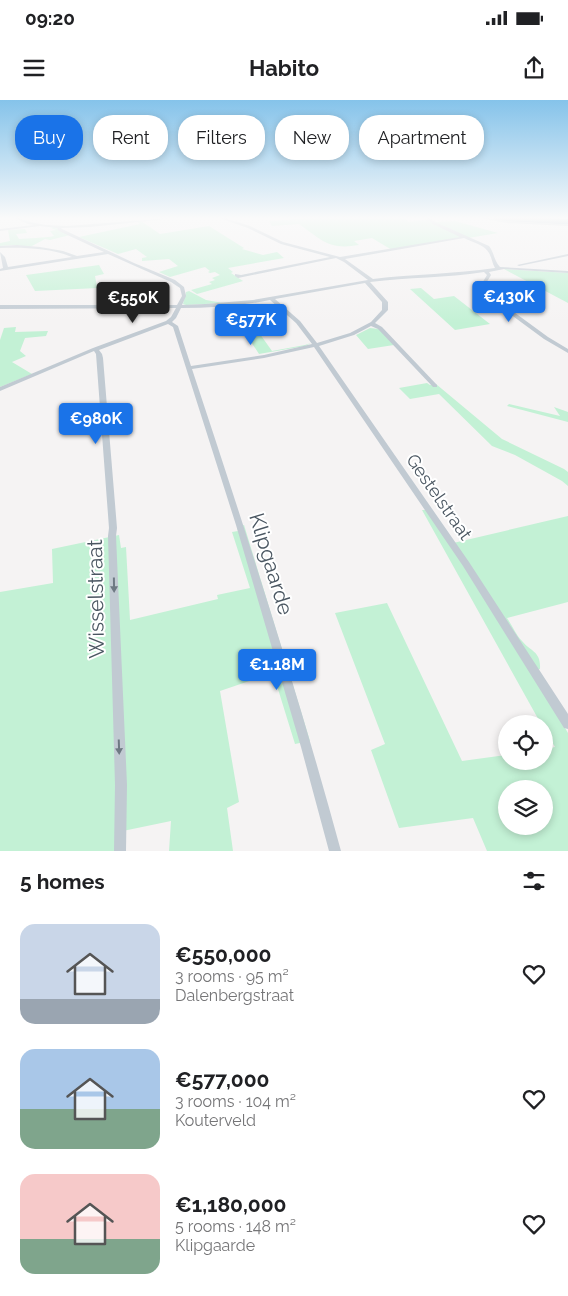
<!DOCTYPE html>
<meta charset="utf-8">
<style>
body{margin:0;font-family:Raleway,sans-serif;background:#f6f6f6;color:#202124;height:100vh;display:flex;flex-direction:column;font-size:19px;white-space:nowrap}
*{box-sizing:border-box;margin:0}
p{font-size:16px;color:#757577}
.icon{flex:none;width:28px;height:28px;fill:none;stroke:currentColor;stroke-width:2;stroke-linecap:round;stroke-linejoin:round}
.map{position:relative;height:751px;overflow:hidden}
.sheet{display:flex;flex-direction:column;background:#fff;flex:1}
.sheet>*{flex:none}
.guide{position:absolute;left:15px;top:15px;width:539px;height:45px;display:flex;gap:10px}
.controls{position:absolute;left:498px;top:615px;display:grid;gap:10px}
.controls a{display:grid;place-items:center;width:55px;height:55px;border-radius:50%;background:#fff;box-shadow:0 2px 8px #0003;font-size:25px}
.price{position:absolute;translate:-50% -42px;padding:0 11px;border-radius:5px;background:#1a73e8;color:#fff;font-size:16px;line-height:32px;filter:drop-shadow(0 1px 2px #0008)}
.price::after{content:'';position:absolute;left:50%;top:30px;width:15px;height:11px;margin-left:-8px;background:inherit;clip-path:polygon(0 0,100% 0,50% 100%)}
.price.current{background:#222;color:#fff}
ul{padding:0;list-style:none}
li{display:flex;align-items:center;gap:15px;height:125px;padding:0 20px}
li span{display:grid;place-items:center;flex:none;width:140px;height:100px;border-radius:15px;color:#555}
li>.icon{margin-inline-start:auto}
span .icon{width:60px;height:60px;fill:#fffc;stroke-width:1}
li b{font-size:21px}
h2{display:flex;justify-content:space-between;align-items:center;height:60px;padding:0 20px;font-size:21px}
.tag{padding:0 18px;border-radius:20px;background:#fff;box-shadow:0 2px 8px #0003;font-size:18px;line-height:45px}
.tag.current{background:#1a73e8;color:#fff}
.status{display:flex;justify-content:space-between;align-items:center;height:35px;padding:0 25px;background:#fff;direction:ltr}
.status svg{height:14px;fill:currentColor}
header{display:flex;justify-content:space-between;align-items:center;height:65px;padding:0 20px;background:#fff;font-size:22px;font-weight:700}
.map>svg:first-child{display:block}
</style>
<div class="status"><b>09:20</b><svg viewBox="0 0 49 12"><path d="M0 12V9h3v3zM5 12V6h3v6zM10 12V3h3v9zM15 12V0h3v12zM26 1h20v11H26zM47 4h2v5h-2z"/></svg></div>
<header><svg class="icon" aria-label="menu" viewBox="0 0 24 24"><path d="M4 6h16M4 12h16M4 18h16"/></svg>Habito<svg class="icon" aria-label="share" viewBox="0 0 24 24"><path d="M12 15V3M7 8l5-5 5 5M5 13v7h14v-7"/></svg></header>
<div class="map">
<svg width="568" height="751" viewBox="0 0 568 751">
<rect width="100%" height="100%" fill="#f5f3f3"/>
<path fill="#c3f1d5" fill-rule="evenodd" d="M306,118H406L408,122L428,119L434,122L455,121L498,133L468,138L462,137L392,150L372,138L354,141L359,145C329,150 323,141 299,124L272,126L269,121Z
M136,121H141L160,134L209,126L244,148L242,149L263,155L277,152L284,158L228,168L233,172L231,173L243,181L197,194L191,190L212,184L209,182L215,180L212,178L220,175L215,172L210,173L208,172L210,171L205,167L170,177L159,172L178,166L169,159L142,161V158L147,157L136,149L118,154L79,137L140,124Z
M54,127L70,135L50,140L45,139L30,147L14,145L0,146V143L10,141L8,130L25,129L27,133L16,134L19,139C28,138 44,138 54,136L50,131L56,130L51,128Z
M99,165L104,174L95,176L97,187L126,183L131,189L125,190V194L134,197L130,206H100L98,188L35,191L26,175Z
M504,169L568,173V203Z
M421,188L434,199L454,196L490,224L455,230L410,189Z
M189,191L206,200L223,203L186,205L183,204L186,192Z
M246,204L260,221L252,223L272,251L305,245L311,243L305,246L259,254L240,225L233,226L220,206Z
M16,227L15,232L48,231L46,236L25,238L20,251L26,256L12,262L32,274L0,287V240L4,228Z
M370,228L379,229L394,245L368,249L356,235Z
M427,283L430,285L436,284L502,339L564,369L568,372V386L562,381L515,355L492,346L439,294L410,299L399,288Z
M509,304L560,316L554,307L568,312V322L507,306Z
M422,410H426L449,444L568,416V502L507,518C512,525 516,535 522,541C531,552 541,551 540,569L532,572L568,633V751H487L473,718L399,728L371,650L385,644L335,513L387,503L462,661L506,655V661H544V649L555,647L544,628V624H541ZM506,689H544V726H506Z
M244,425L310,641L295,644L273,573L220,591L239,702L227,708L233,751H169L171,721L118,732L117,751H0V492L53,483L52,449L119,435L121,448L126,447L130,520L218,499L217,495L250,488L232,432L238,431L237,427Z"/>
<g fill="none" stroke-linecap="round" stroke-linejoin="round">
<defs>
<path id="motorway" d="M495,118L568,120V124L499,120Z"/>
</defs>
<use href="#motorway" stroke="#7690ad" stroke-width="2"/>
<path fill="#c1cad2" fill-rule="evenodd" d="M14,118H19L30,122L46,125L67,126L169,118L167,119L89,127L61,128L62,129L134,163L175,180L184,187L186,196L182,205L205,204L253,200L368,180L344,162L336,158L238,178L235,176V174L241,175L330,157L281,144L248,128L219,118H225L250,126L283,142L340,157L460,137L433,124L426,118H430L435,122L489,146C494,152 494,161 500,167L568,171V173L504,169L489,172L491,175L485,185L488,193L548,237L568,249V253L544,239L484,195L481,185L487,175L484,172C446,178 408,177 370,182L388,202V210L375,223L382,227L437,285V287H433L378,229L371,226L354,235L319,246L469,462L568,614V629L564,628L463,466L314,247L264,258L192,269C245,429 297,589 341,751H329L301,647L236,425L173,227L168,224L99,250L102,254L103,258L117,428L116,436L127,685L126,751H114L115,685L108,436L109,428L96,254L94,251L0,291V287L93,248L166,221L171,217L176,208L0,209V205H177L182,196L180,188L171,182L108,154L0,171V169L3,168L0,152L5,157L8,167L72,157C51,148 23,147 0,148V146L17,145L40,147L63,151L77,156L104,152L59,131L57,128L40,126L0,131V129L34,125L28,124ZM464,138C472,142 485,145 489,153C492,158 492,163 495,168C455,174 413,174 373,179L345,159ZM365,183L382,202V210L371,222L350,233L317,243L300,221L275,199ZM270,200L296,223L312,244L264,255L191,266L178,226L172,222L176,218L181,208C211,208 241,206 270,200Z
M479,118H488L507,121L568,124V126L507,123Z
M568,154V156L519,166L517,165Z"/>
<use href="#motorway" fill="#8ba5c1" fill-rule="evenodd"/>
</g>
<defs><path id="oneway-solid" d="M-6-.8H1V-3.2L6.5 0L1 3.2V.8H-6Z" transform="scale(1.25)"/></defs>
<g fill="#6e7983">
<use href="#oneway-solid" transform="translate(114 485) rotate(89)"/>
<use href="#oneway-solid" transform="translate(119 647) rotate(88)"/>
</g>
<linearGradient id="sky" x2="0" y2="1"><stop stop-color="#85c3ea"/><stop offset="0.53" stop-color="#fafafa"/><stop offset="1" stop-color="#fafafa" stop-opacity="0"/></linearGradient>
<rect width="568" height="223" fill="url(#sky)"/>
<g text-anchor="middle" stroke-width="4" stroke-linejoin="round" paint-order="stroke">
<g font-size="18" fill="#4a5661" stroke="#fff">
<text transform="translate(439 397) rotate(55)" y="6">Gestelstraat</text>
</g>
<g font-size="21" fill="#4a5661" stroke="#fff">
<text transform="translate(271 464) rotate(73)" y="7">Klipgaarde</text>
<text transform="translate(96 499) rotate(-91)" y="7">Wisselstraat</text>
</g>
</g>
</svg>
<div class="controls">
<a><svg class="icon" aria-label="locate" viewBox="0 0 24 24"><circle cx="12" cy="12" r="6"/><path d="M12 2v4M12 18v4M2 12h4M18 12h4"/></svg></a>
<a><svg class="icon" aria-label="layers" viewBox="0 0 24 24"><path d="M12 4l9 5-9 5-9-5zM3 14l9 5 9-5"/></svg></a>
</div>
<b class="price" style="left:509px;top:223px">€430K</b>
<b class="price current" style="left:133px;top:224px">€550K</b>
<b class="price" style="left:251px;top:246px">€577K</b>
<b class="price" style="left:96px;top:345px">€980K</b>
<b class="price" style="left:277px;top:591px">€1.18M</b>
<div class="guide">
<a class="tag current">Buy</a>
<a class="tag">Rent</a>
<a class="tag">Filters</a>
<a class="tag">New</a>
<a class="tag">Apartment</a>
</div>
</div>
<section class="sheet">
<h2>5 homes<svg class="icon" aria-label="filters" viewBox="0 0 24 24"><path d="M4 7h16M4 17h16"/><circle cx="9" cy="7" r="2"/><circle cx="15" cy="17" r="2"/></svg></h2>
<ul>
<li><span style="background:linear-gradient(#c9d6e8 75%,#9aa5b1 0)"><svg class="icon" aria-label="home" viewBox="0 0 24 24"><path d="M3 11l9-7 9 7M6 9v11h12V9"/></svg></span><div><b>€550,000</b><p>3 rooms · 95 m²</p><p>Dalenbergstraat</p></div><svg class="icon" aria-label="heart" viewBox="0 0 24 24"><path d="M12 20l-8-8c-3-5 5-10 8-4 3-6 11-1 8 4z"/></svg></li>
<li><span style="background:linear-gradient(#a9c7e8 60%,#7fa58c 0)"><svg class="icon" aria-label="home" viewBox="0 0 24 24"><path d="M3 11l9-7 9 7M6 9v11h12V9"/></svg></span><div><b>€577,000</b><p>3 rooms · 104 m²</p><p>Kouterveld</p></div><svg class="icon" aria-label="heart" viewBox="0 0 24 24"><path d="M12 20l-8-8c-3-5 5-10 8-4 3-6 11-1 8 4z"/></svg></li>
<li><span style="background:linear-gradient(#f6c9c9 65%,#7fa58c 0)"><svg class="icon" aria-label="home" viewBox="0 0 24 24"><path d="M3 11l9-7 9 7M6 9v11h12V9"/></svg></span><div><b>€1,180,000</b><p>5 rooms · 148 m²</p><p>Klipgaarde</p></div><svg class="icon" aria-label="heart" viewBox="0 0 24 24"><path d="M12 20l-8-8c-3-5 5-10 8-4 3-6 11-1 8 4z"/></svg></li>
</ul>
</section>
